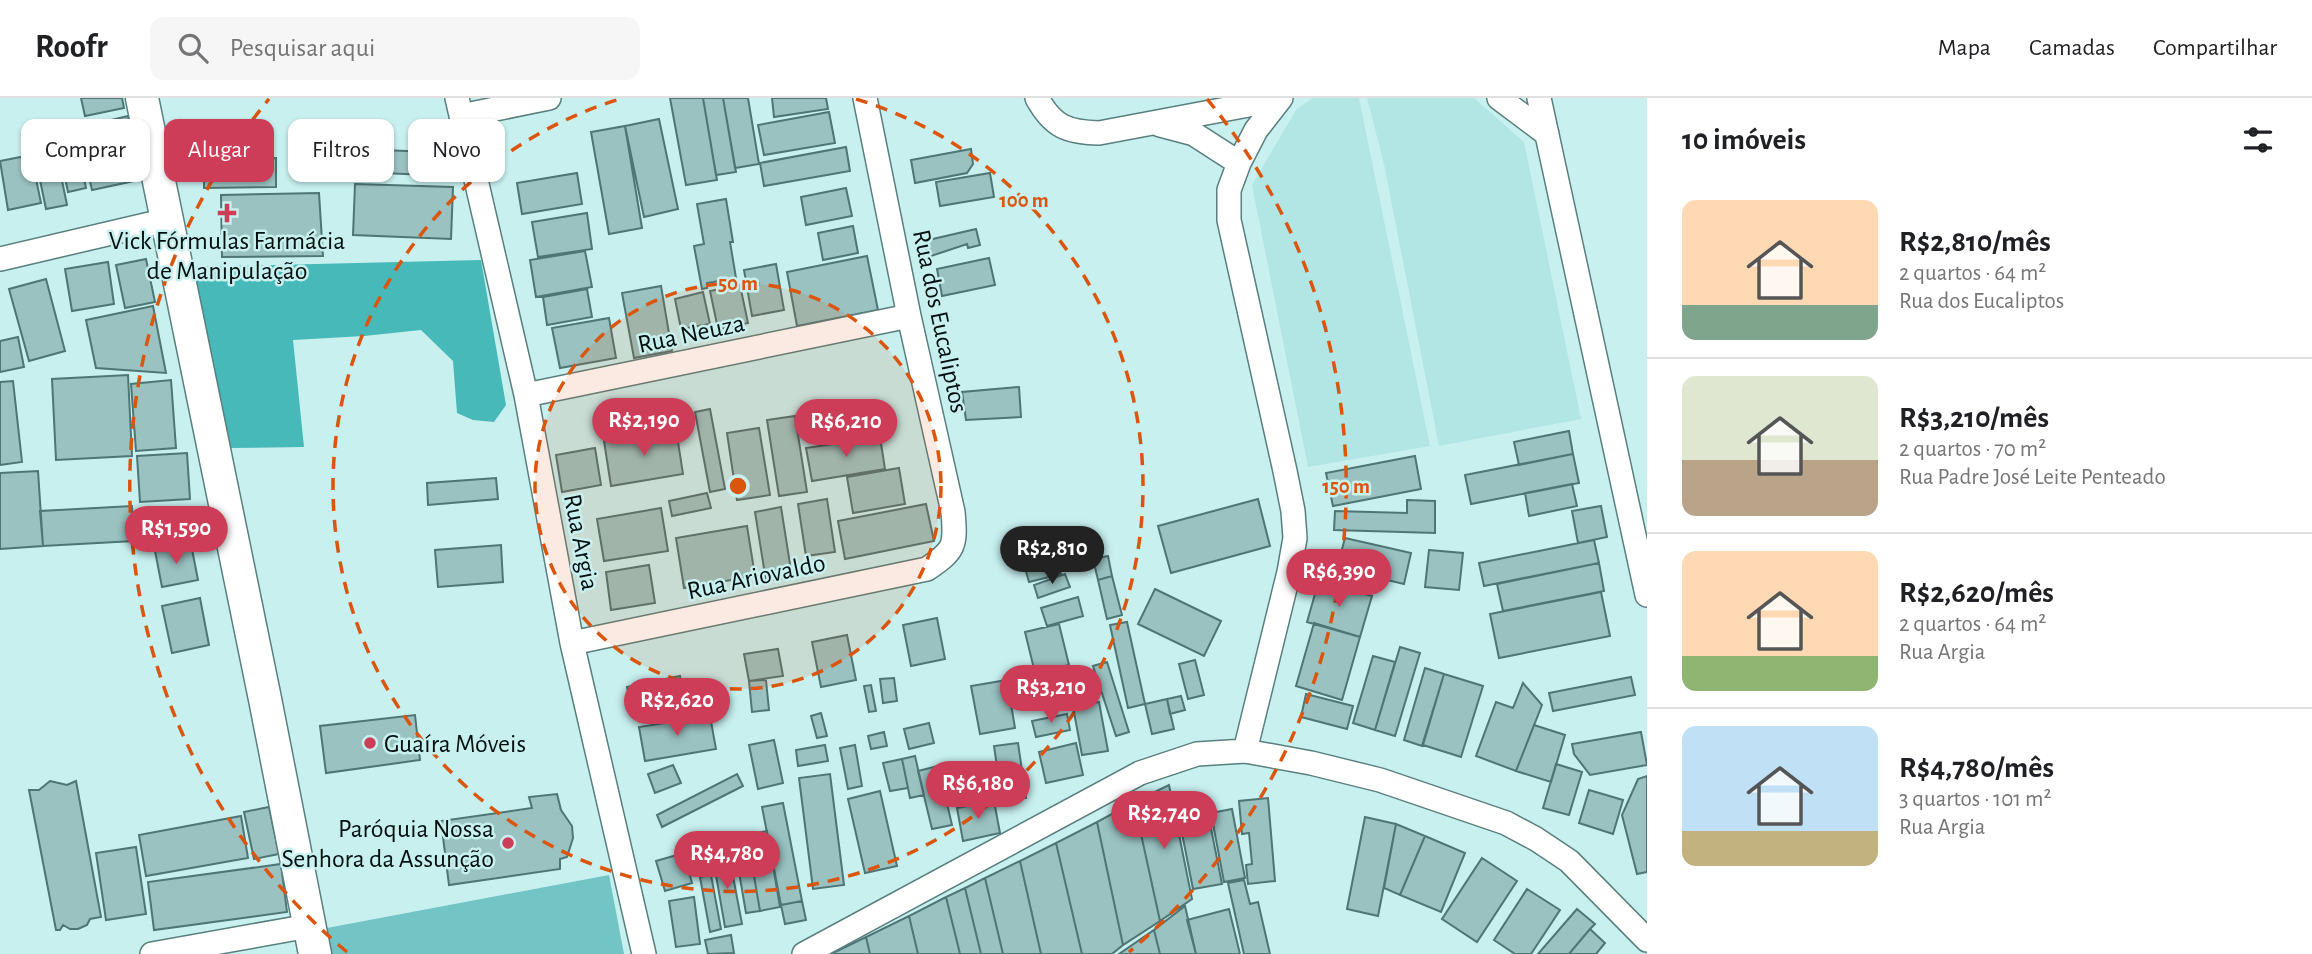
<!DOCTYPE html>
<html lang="pt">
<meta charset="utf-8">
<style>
body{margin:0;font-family:"Alegreya Sans",sans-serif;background:#f6f6f6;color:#202124;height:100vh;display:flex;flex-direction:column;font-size:26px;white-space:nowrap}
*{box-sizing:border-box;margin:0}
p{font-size:23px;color:#757577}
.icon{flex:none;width:38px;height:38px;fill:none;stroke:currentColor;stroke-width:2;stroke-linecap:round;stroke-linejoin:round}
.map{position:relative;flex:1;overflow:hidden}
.drawer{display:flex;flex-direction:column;background:#fff;width:665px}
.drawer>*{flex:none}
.guide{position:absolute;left:21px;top:21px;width:665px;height:63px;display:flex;gap:14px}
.price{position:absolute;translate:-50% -60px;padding:0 16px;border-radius:24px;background:#cd3d57;color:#fff;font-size:23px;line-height:46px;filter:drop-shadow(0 2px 4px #0008)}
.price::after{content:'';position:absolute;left:50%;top:42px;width:21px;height:16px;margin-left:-10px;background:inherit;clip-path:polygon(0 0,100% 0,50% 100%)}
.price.active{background:#222;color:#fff}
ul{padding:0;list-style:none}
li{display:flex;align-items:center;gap:21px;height:175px;padding:0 35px}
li+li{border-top:2px solid #e0e0e0}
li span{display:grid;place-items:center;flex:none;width:196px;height:140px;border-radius:14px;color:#555}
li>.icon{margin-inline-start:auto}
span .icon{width:84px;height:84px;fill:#fffc;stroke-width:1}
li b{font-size:30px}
h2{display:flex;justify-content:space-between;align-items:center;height:84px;padding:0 35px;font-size:30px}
.pill{padding:0 24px;border-radius:14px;background:#fff;box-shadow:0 2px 5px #0004;font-size:24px;line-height:63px}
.pill.active{background:#cd3d57;color:#fff}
header{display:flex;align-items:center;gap:42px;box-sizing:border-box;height:98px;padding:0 35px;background:#fff;border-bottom:2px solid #e0e0e0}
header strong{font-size:33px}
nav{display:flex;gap:38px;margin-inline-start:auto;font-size:24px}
.search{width:490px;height:63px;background:#f6f6f6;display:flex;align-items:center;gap:18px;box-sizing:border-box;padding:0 24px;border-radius:14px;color:#757577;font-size:26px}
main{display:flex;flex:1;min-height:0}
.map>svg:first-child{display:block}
</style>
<header>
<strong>Roofr</strong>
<div class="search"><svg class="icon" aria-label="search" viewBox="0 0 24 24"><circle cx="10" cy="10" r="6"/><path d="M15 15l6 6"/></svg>Pesquisar aqui</div>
<nav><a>Mapa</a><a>Camadas</a><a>Compartilhar</a></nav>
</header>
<main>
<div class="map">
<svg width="1647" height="856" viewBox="0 0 1647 856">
<rect width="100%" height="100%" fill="#c7f0ef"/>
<path fill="#b2e6e5" d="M1312,0H1359L1430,348L1308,369L1252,87L1296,12Z
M1367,0H1474L1524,44L1581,321L1439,348L1384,66Z"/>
<path fill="#72c5c4" d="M609,777L624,856H332L327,830Z"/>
<path fill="#47b9b9" d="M481,162L506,307L494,324L473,322L457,315L453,263L421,232L364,238L293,242L304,349L229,350L186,169Z"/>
<path fill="#99c2c1" stroke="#4f7575" stroke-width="2" d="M81,0H122L124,10L85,18Z
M670,0H703L717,82L686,87Z
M703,0H723L736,74L716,77Z
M723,0H748L759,66L735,70Z
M772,0H826L828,11L774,19Z
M829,14L835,45L764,57L758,27Z
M128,18L133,42L108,47L103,24Z
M659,21L678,111L644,119L625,28Z
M50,24L67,107L46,111L29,29Z
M625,28L642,130L609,136L591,34Z
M74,33L86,90L68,94L56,37Z
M132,47L139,82L92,92L84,58Z
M846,49L850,73L764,88L760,65Z
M360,51L429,54L428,77L359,74Z
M971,51L973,66L967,75L915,85L911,62Z
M31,57L41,105L8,112L0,63Z
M276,60V89L204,90V61Z
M577,75L582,106L522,116L517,85Z
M990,75L994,99L940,108L936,84Z
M355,86L453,89L451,141L353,137Z
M846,90L852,118L806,127L801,99Z
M319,95L323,158L222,159L221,97Z
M726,101L733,144H730L736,180L707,185V190L702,191L694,148L704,146L697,106Z
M587,115L592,151L538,159L532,124Z
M853,128L858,155L823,162L818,135Z
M976,131L980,147L968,150L967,146L928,159L924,143Z
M585,153L592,189L536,199L530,162Z
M867,158L878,212L797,228L787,174Z
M989,160L995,187L942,198L937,171Z
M146,161L155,204L125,210L116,167Z
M108,164L114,206L72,213L65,171Z
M776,166L784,212L752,218L744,172Z
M46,181L65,253L29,263L9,191Z
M740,187L748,225L718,231L710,193Z
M661,188L672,253L634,260L622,195Z
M587,191L592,219L547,227L543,199Z
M703,194L710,226L681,231L675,201Z
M153,208L166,275L96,270L86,222Z
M609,220L616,260L560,270L552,230Z
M18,239L24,269L0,274V243Z
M128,277L132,358L56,362L52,281Z
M171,282L176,350L136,353L131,286Z
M13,283L22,364L0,367V284Z
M1019,289L1021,319L966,322L962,294Z
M863,304L869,338L821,346L815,312Z
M710,311L725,391L710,394L695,314Z
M795,318L807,394L779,398L767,322Z
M759,330L770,397L737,402L727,335Z
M676,331L683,376L611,388L604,343Z
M1569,333L1573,356L1519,367L1514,344Z
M880,339L885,371L812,383L806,350Z
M595,350L601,387L562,394L556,357Z
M187,355L190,401L140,404L137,358Z
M1573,356L1579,385L1471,406L1465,377Z
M1415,358L1421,391L1333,408L1326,375Z
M899,370L905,406L853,415L847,379Z
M38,373L43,448L0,451V375Z
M496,380L498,401L428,407L427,385Z
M1572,386L1577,408L1529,418L1525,395Z
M707,395L711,410L672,418L669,403Z
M827,401L835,454L806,458L798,406Z
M1258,401L1270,448L1171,475L1158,428Z
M1407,402L1435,403V435L1334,432L1335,413L1407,415Z
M926,406L934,443L845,461L838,423Z
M132,408L134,443L43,448L40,413Z
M1601,408L1607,439L1578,445L1572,413Z
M781,409L792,479L766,483L755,414Z
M661,410L668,453L604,463L597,421Z
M747,428L755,478L684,490L676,440Z
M1345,440L1411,455L1404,486L1337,470Z
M1594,442L1599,465L1484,488L1479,465Z
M191,446L198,482L162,489L155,453Z
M501,447L503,484L438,489L435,452Z
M1429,452L1463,455L1459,492L1425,489Z
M1108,458L1112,478L1098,482L1093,461Z
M1058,462L1061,476L1029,484L1025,470Z
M1599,465L1604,493L1503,513L1497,486Z
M649,467L655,505L611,512L606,474Z
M1065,476L1070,489L1038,500L1034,487Z
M1112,478L1122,517L1107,521L1098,482Z
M1319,482L1372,498L1360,539L1307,524Z
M1155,491L1221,523L1204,558L1138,526Z
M1601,494L1610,538L1499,560L1490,516Z
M1078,499L1083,518L1047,528L1041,510Z
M200,500L209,547L172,555L162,508Z
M937,520L945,561L911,568L903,527Z
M1127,524L1145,606L1128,610L1110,527Z
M1314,525L1360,539L1342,602L1296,588Z
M1059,526L1069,567L1035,575L1025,534Z
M847,537L856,582L821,589L812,544Z
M1400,549L1420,555L1395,638L1375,632Z
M778,551L783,578L749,583L744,556Z
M1373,558L1395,564L1375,632L1353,625Z
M1195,562L1204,597L1188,601L1179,566Z
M1107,564L1129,634L1116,638L1093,568Z
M1069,567L1076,595L1030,606L1023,578Z
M1425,570L1444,576L1422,648L1404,642Z
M1444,576L1483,588L1461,659L1423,647Z
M680,578L686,606L633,618L627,589Z
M1631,579L1635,597L1553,613L1549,595Z
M894,580L897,603L883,605L880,581Z
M766,582L769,612L752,614L749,583Z
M1007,582L1015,630L980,636L971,588Z
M1523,585L1542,607L1516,673L1476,658L1496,604L1513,610Z
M871,587L876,613L869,614L864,588Z
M1306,596L1353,608L1347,631L1301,619Z
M1181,598L1185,612L1170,616L1167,601Z
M1167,601L1174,631L1152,636L1145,606Z
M1099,604L1108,653L1082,657L1073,609Z
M821,615L827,638L817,640L811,618Z
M1067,616L1070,632L1036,639L1032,623Z
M415,617L420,662L326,675L320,628Z
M710,618L716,651L645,663L639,629Z
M929,625L934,645L909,651L904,631Z
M1534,627L1565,637L1551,684L1516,673Z
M884,634L887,648L871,651L868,638Z
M1641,634L1647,667L1590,677L1574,656L1572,646Z
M774,642L783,685L758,691L749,647Z
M1018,645L1026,700L1002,703L994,648Z
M1076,645L1083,677L1046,685L1039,654Z
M825,647L828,663L798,668L796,652Z
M855,647L862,688L848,691L840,650Z
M915,658L924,697L910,700L902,661Z
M902,661L908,690L890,693L883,665Z
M1556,666L1582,674L1569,717L1543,710Z
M673,667L681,685L655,695L648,676Z
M938,668L952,727L932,731L918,673Z
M737,676L743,688L662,729L657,717Z
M830,676L844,787L813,791L799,680Z
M1647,678V774L1637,776L1622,717L1638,681Z
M50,683L67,687L76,683L101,819L90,821L87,827L78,831H70L63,827L60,832H56L29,692H39Z
M990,686L994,703L957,710L954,693Z
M1169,687L1192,801L1160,823L1134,704Z
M1589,692L1623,702L1613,736L1579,725Z
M880,693L897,768L865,775L848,701Z
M557,696L561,712L572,728L573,740L567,759L560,761V771L449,787L441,723L532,710L529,699Z
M1268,700L1275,783L1248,786L1246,767L1252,766L1249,735L1242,736L1239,703Z
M994,703L1000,735L963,743L957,710Z
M1134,704L1160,823L1123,847L1097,724Z
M783,705L802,803L781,807L762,709Z
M269,709L279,756L254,761L244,714Z
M1207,710L1222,786L1193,791L1178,715Z
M1232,711L1245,780L1224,784L1211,715Z
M241,718L248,760L146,778L139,737Z
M1365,719L1396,726L1378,818L1347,811Z
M1097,724L1123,847L1112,856H1082L1056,745Z
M1396,726L1425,738L1400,797L1384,790Z
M767,733L780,809L760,813L747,737Z
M747,737L760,813L746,815L733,739Z
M1425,738L1465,755L1441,814L1400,797Z
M1056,745L1082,856H1041L1020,763Z
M136,749L146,816L106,822L96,755Z
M684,755L692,785L665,793L656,763Z
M707,756L710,770L701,772L698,758Z
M729,757L742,826L725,829L713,760Z
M1482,760L1517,783L1477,844L1442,821Z
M1020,763L1041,856H1003L985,780Z
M281,766L287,814L154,832L148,784Z
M711,777L721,831L710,834L700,779Z
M985,780L1003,856H981L965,790Z
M1244,782L1250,806L1258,804L1270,856H1244L1228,785Z
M965,790L981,856H960L946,799Z
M1527,791L1560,812L1531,856H1515L1494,842Z
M694,799L700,846L676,849L669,803Z
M946,799L960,856H918L909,818Z
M802,803L806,822L785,826L781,807Z
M1185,808L1196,856H1160L1154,832Z
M1229,811L1240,856H1196L1187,822Z
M1577,811L1595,826L1590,831L1569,856H1538Z
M909,818L918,856H870L866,839Z
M1590,831L1605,845L1596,856H1569Z
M1154,832L1160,856H1119Z
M731,837L734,855L708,856L705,842Z
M866,839L870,856H833V855Z"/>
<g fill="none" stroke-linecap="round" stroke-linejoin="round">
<defs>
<path id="street" d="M457,0L526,297L572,545L644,856
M1037,0C1053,29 1067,34 1099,35L1280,1
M1499,0L1547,36
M1539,0L1647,497
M461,18L549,0
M1160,27L1194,36L1239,65
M0,161L167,122
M526,297L909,218
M572,545L927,471C955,452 956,448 953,414L909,218L865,0
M1245,653L1289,474L1295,440L1293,413L1285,373L1229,122V92L1239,65L1256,32L1281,0
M152,856L309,828
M804,856L1140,675L1197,656L1245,653L1311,665L1380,682L1506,725L1536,741L1569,763L1647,842"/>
<path id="secondary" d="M142,0L265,601L315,856"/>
</defs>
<use href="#street" stroke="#597f7e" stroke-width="26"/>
<use href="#secondary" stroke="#597f7e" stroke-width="35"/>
<use href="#street" stroke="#fff" stroke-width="23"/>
<use href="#secondary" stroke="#fff" stroke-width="32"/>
</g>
<circle cx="738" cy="388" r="203" fill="#dc550c" fill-opacity=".12"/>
<g fill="none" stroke="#dc550c" stroke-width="3.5" stroke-dasharray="12 9">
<circle cx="738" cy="388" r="203"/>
<path d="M856 1A405 405 0 1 1 620 1"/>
<path d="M347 854A608 608 0 0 1 269 1M1207 1A608 608 0 0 1 1129 854"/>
</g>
<g fill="#cd3d57" stroke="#c7f0ef" stroke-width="2.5">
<path d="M223.5 104.5h7v7h7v7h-7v7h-7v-7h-7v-7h7z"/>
<circle cx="370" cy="645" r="7"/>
<circle cx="508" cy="745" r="7"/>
</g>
<g text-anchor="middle" stroke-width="5" stroke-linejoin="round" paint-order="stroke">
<g font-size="26" fill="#020f0f" stroke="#c7f0ef">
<text x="227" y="151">Vick Fórmulas Farmácia<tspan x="227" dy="30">de Manipulação</tspan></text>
<text x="384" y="654" text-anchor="start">Guaíra Móveis</text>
<text x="494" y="739" text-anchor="end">Paróquia Nossa<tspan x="494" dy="30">Senhora da Assunção</tspan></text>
</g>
<g font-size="26" fill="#020f0f" stroke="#c7f0ef">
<text transform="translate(941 223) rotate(78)" y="9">Rua dos Eucaliptos</text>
<text transform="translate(691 235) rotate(-12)" y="9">Rua Neuza</text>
<text transform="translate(582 444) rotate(79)" y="9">Rua Argia</text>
<text transform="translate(756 478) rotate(-12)" y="9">Rua Ariovaldo</text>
</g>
</g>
<circle cx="738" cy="388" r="10" fill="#dc550c" stroke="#c7f0ef" stroke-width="3.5"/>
<g font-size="21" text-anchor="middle" font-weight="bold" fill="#dc550c" stroke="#c7f0ef" stroke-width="5" stroke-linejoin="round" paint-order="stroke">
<text x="1024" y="109">100 m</text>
<text x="738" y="192">50 m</text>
<text x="1346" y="395">150 m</text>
</g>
</svg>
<b class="price" style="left:644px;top:360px">R$2,190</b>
<b class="price" style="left:846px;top:361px">R$6,210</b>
<b class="price" style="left:176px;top:468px">R$1,590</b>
<b class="price active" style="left:1052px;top:488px">R$2,810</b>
<b class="price" style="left:1339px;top:511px">R$6,390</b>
<b class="price" style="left:1051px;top:627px">R$3,210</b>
<b class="price" style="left:677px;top:640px">R$2,620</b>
<b class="price" style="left:978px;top:723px">R$6,180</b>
<b class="price" style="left:1164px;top:753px">R$2,740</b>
<b class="price" style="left:727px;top:793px">R$4,780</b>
<div class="guide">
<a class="pill">Comprar</a>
<a class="pill active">Alugar</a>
<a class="pill">Filtros</a>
<a class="pill">Novo</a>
</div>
</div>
<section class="drawer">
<h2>10 imóveis<svg class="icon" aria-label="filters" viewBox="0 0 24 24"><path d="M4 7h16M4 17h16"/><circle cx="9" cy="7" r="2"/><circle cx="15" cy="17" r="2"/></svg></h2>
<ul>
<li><span style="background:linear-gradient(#ffd9b3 75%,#7fa58c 0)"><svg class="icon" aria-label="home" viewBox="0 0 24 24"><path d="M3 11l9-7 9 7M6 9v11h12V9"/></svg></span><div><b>R$2,810/mês</b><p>2 quartos · 64 m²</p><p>Rua dos Eucaliptos</p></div></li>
<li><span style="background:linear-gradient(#dfe7d0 60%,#b9a48a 0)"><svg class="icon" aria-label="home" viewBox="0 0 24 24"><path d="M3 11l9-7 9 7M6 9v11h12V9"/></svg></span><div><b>R$3,210/mês</b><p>2 quartos · 70 m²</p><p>Rua Padre José Leite Penteado</p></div></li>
<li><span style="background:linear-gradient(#ffd9b3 75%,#8fb573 0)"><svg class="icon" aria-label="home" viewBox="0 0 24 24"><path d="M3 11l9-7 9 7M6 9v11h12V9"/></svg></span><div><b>R$2,620/mês</b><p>2 quartos · 64 m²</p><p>Rua Argia</p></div></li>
<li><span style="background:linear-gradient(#bfe0f5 75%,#c2b280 0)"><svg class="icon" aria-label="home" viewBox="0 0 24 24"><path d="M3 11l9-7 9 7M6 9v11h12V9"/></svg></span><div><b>R$4,780/mês</b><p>3 quartos · 101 m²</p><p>Rua Argia</p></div></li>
</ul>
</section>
</main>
